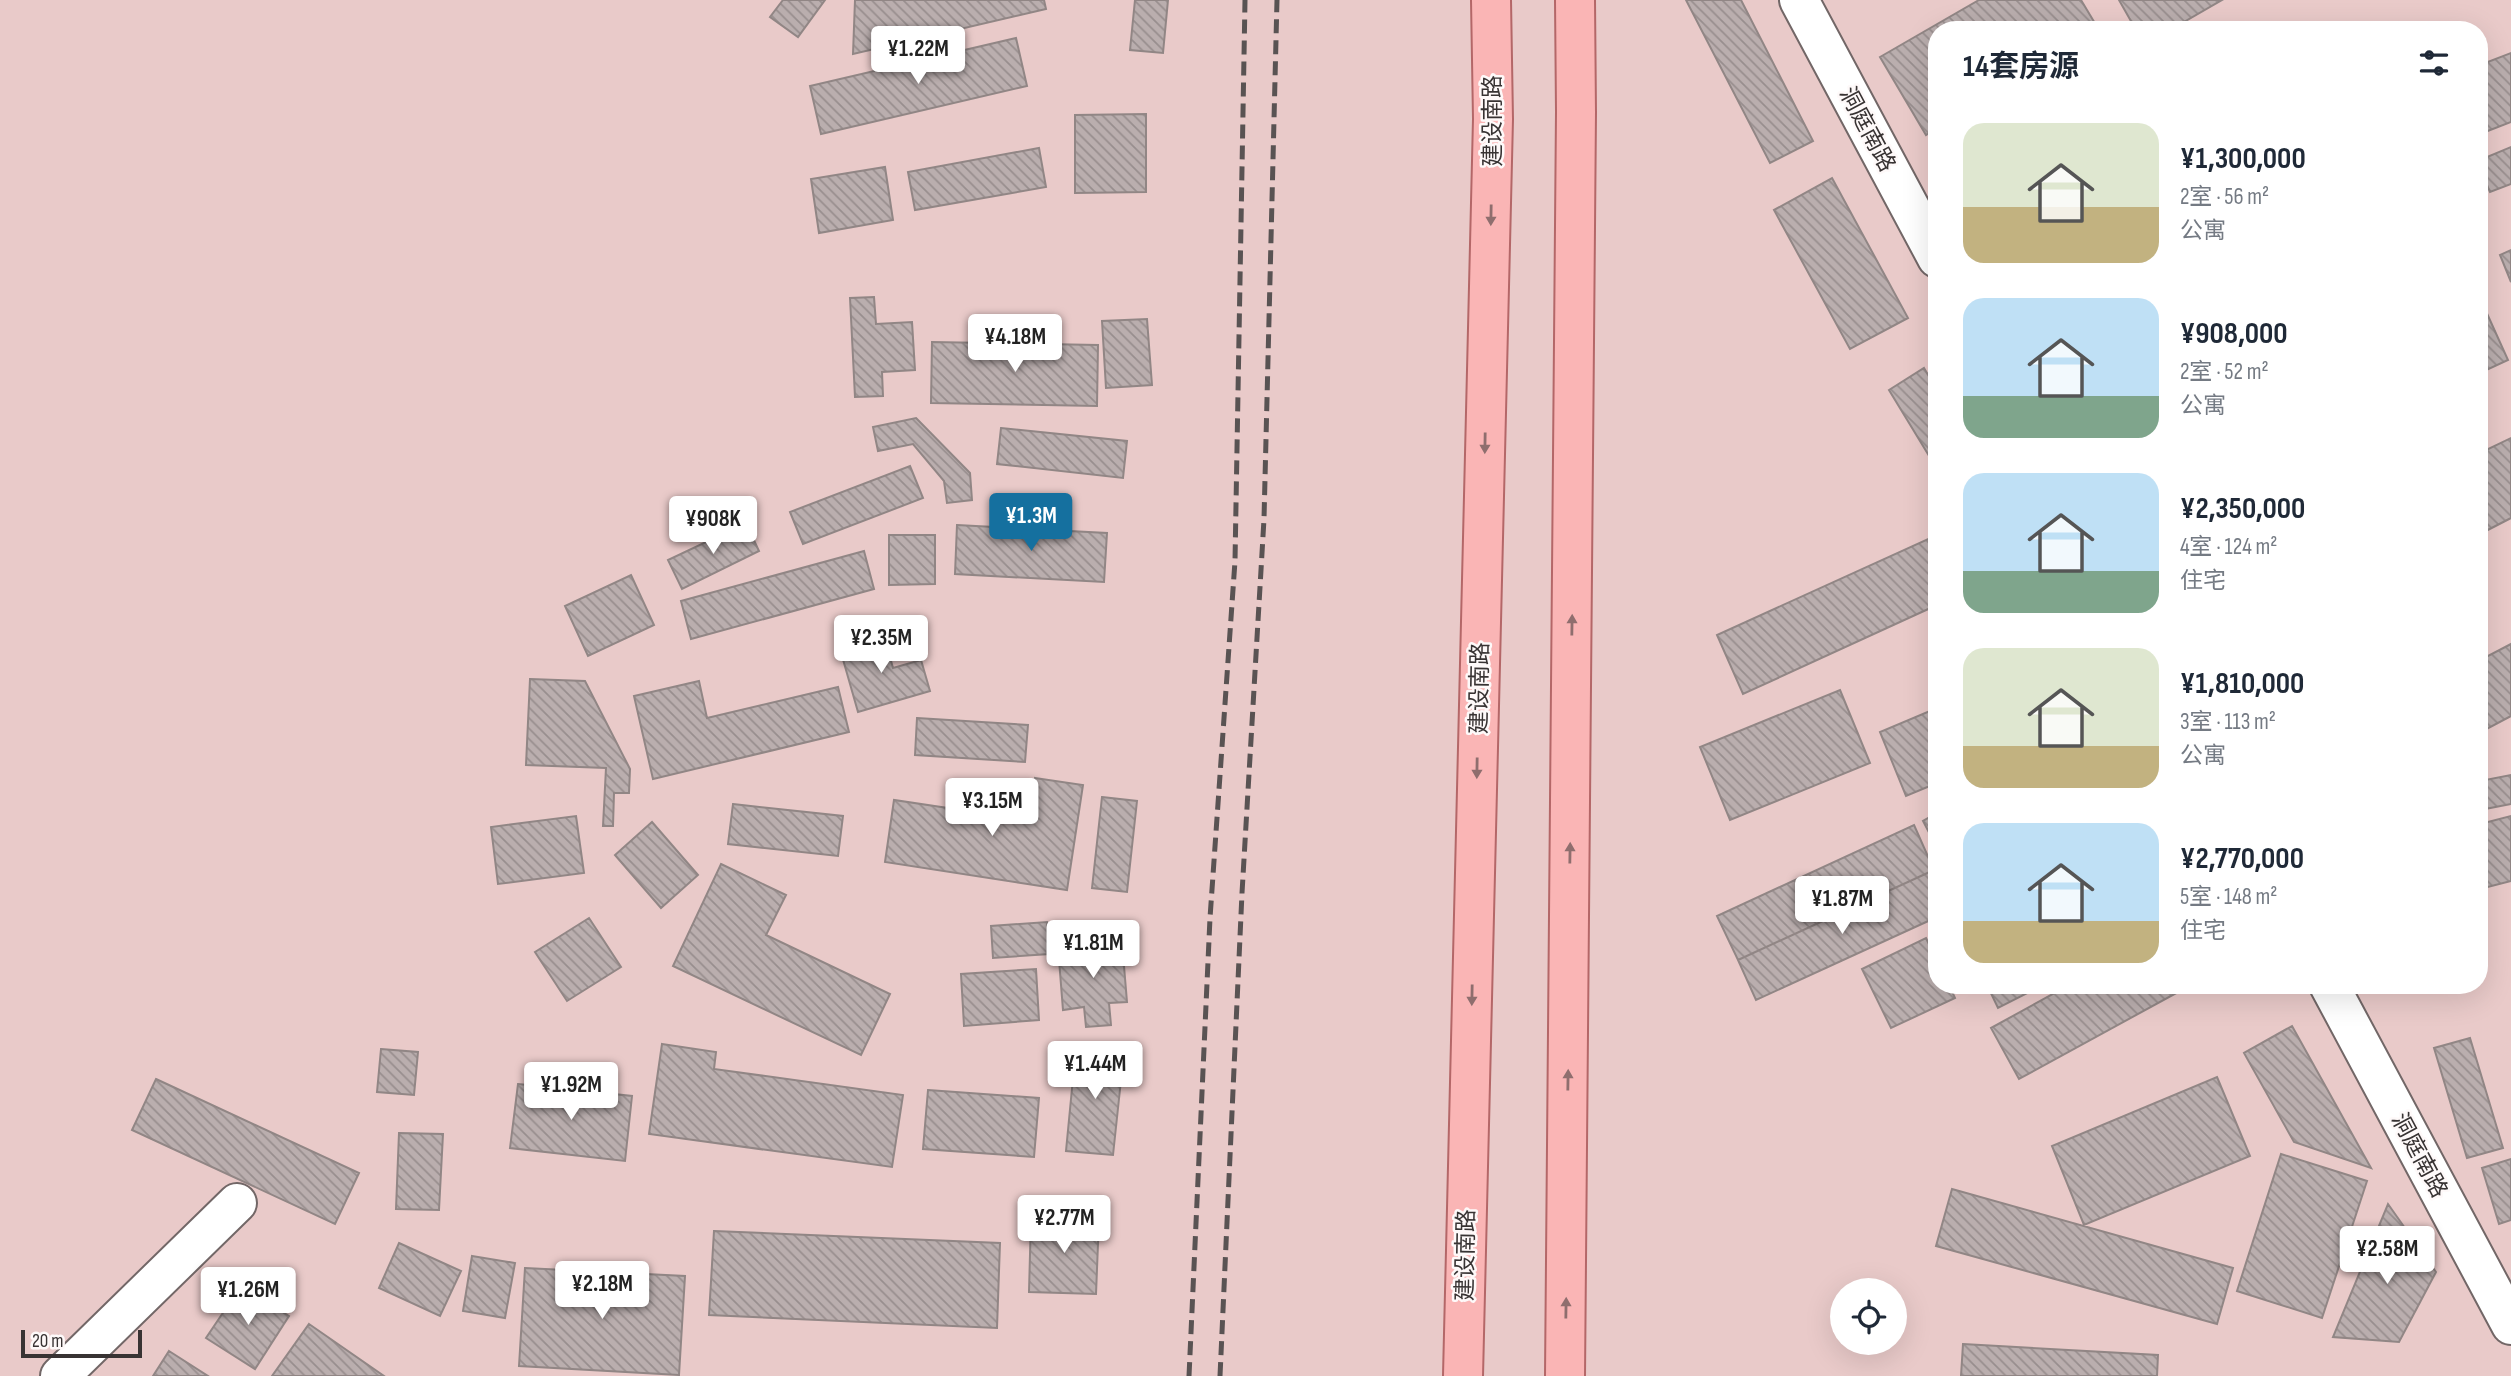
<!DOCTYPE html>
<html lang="zh">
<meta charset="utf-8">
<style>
body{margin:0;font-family:"Sofia Sans Condensed","Noto Sans SC",sans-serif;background:#f2f2f3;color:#1f2937;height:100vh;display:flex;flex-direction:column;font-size:26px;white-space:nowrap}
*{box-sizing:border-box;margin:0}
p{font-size:23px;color:#747a83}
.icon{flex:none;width:38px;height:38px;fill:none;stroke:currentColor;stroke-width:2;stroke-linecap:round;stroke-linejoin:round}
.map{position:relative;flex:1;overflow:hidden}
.details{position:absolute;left:1928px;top:21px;width:560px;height:973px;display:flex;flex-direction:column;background:#fff;border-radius:28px;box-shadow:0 7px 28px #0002}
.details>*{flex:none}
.tools{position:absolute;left:1830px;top:1278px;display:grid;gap:14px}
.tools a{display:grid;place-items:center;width:77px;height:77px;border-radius:50%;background:#fff;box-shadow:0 7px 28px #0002;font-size:35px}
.scale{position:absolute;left:21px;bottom:18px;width:121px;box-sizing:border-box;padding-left:7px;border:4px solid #383333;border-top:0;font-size:19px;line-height:24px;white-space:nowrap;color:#383333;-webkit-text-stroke:5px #fef9f9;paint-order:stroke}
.price{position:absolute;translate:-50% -60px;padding:0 16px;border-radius:7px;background:#fff;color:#222;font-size:23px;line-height:46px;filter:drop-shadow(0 2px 4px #0008)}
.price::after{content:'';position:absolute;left:50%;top:42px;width:21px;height:16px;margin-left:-10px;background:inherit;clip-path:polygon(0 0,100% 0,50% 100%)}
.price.selected{background:#15709f;color:#fff}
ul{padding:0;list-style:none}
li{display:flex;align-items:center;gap:21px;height:175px;padding:0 35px}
li span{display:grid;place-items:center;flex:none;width:196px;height:140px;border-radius:21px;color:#555}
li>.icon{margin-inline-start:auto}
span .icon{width:84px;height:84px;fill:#fffc;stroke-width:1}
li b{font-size:30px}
h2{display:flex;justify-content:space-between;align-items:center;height:84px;padding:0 35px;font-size:30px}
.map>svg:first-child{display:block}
</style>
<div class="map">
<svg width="2511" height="1376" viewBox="0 0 2511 1376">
<defs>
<pattern id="building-back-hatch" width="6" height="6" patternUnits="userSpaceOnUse" patternTransform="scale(1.75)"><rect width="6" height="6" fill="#baaeae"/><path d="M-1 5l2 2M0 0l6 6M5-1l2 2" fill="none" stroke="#988e8e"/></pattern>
</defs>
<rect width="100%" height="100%" fill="#f6eae9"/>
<path fill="#e9cac9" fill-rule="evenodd" d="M0,0H2511V1376H0ZM1937,30H2480V985H1937ZM1843,1290H1895V1342H1843Z"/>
<path fill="url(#building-back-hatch)" stroke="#918685" stroke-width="2" d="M783,0H825L798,37L770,17Z
M855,0H1044L1046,9L853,54Z
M1135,0H1168L1163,53L1130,50Z
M1686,0H1741L1813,141L1770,163Z
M1979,0H2081L2099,30H1937V128L1926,135L1880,57Z
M2119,0H2222L2170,30H2136Z
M1016,38L1027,86L821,134L810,86Z
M2511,53V122L2480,134V65Z
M1146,114V192L1075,193V115Z
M2511,147V184L2490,192L2480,169V160Z
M1039,148L1046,187L915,210L908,172Z
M885,167L893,220L819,233L811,179Z
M1832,178L1908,318L1850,349L1774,210Z
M2511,250V282L2500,255Z
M874,297L876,324L912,322L915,370L882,372L883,396L855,397L850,298Z
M2480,298L2508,360L2480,373Z
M1147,319L1152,385L1106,388L1102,321Z
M932,342L1098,345L1097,406L931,403Z
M1924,368L1937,390V469L1889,390Z
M916,418L970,473L972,500L947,503L944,481L913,444L878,451L873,427Z
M1001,428L1127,441L1123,478L997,464Z
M2511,438V518L2480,534V453Z
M910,466L923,498L803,544L790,512Z
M746,523L759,551L682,589L668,560Z
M957,525L1107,533L1104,582L955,574Z
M889,535H935V584L889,585Z
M1937,535V605L1743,694L1717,635Z
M864,551L874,589L691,639L681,601Z
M631,575L654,625L588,656L565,606Z
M884,636L893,668L921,660L930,691L858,712L840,649Z
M2511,644V716L2483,731L2480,725V660Z
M530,679L585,681L630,769L629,793H614L613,826H603L606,768L526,765Z
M699,681L707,718L838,687L849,732L653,779L634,696Z
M1840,690L1870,763L1730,820L1700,747Z
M1937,708V783L1906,796L1880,732Z
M917,718L1028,725L1025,762L915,755Z
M2511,775V804L2480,810V781Z
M1035,778L1083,785L1067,890L885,862L894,800L1028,820Z
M1102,797L1137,801L1127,892L1092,888Z
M733,804L843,816L838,856L728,844Z
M1937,813V848L1923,821Z
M576,816L584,873L498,884L491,827Z
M2511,816V881L2480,889V824Z
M652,822L698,875L661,908L615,855Z
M1914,825L1934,870L1738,960L1717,916Z
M721,864L786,895L766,935L890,994L861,1055L673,966Z
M1934,870L1937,876V917L1756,1000L1738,960Z
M589,918L621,967L567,1001L535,952Z
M1047,922L1049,954L993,958L991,926Z
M1926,938L1937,961V985H1949L1955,998L1891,1028L1862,969Z
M1122,942L1127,1002L1109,1003L1111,1025L1086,1027L1084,1007L1063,1010L1058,947Z
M1036,969L1039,1020L964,1026L961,974Z
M1987,985H2043L1998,1008Z
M2069,985H2191L2019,1079L1991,1028Z
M2292,1026L2371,1168L2294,1142L2244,1053Z
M2470,1038L2503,1148L2467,1158L2434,1048Z
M662,1044L716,1052L714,1069L903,1095L892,1167L649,1134Z
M1076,1047L1124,1052L1113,1155L1066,1151Z
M381,1049L418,1052L414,1095L377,1092Z
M2217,1077L2250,1156L2084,1225L2052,1146Z
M156,1079L359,1173L335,1224L132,1130Z
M518,1084L632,1096L625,1161L510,1148Z
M928,1090L1039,1098L1034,1157L923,1149Z
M399,1133L443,1134L439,1210L396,1209Z
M2281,1154L2367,1181L2322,1318L2237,1291Z
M2511,1159V1220L2499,1224L2482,1168Z
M1952,1189L2233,1268L2217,1324L1936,1246Z
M2388,1204L2436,1272L2399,1342L2333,1337Z
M1031,1217L1099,1219L1096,1294L1029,1292Z
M714,1231L1000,1243L997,1328L709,1315Z
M399,1243L461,1271L440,1316L379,1288Z
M472,1256L515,1263L505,1318L463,1311Z
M525,1268L685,1276L679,1375L519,1366Z
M241,1286L289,1316L255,1369L206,1338Z
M309,1324L384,1376H272Z
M1963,1344L2158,1355L2157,1376H1961Z
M169,1351L208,1376H153Z"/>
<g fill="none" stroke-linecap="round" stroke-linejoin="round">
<defs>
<path id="minor" d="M60,1376L237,1203"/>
<path id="secondary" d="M1799,0L1937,258
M2329,985L2511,1325"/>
<path id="primary" d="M1463,1376L1493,119L1491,0
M1565,1376L1576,112L1575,0"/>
</defs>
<use href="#minor" stroke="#726767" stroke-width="42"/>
<use href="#secondary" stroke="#726767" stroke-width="42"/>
<use href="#primary" stroke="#b46768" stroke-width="42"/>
<use href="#minor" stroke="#fff" stroke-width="38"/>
<use href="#secondary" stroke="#fff" stroke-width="38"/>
<use href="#primary" stroke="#fab5b5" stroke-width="38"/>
<path stroke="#595353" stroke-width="5" stroke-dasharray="14 7" stroke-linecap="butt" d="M1189,1376L1210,918L1235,561L1245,0
M1220,1376L1242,893L1264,519L1277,0"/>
</g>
<defs><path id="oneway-solid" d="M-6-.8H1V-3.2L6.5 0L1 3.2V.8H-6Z" transform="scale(1.75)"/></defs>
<g fill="#8f6e6e">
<use href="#oneway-solid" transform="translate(1491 215) rotate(91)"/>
<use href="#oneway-solid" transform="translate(1485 443) rotate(91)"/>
<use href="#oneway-solid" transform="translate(1572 625) rotate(-89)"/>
<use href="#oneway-solid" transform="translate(1477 768) rotate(91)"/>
<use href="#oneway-solid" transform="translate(1570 853) rotate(-89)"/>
<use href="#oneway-solid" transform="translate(1472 995) rotate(91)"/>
<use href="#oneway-solid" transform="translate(1568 1080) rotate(-89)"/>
<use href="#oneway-solid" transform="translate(1566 1308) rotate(-89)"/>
</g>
<g text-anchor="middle" stroke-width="5" stroke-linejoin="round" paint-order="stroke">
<g font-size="23" fill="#383333" stroke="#fef9f9">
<text transform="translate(1492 121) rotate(-90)" y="8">建设南路</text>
<text transform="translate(1868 129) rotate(62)" y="8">洞庭南路</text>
<text transform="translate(1479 688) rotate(-89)" y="8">建设南路</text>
<text transform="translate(2420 1155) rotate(62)" y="8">洞庭南路</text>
<text transform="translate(1465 1255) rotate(-89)" y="8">建设南路</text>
</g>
</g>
</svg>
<div class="tools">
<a><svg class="icon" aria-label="locate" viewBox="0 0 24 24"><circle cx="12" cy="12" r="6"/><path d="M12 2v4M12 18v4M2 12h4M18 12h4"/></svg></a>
</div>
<div class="scale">20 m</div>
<b class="price" style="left:918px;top:86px">¥1.22M</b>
<b class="price" style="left:1015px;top:374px">¥4.18M</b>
<b class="price selected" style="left:1031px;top:553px">¥1.3M</b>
<b class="price" style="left:713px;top:556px">¥908K</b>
<b class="price" style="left:881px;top:675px">¥2.35M</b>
<b class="price" style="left:992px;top:838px">¥3.15M</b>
<b class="price" style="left:1842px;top:936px">¥1.87M</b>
<b class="price" style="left:1093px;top:980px">¥1.81M</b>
<b class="price" style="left:1095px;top:1101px">¥1.44M</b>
<b class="price" style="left:571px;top:1122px">¥1.92M</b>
<b class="price" style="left:1064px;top:1255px">¥2.77M</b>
<b class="price" style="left:2387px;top:1286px">¥2.58M</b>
<b class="price" style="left:602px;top:1321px">¥2.18M</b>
<b class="price" style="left:248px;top:1327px">¥1.26M</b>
<section class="details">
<h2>14套房源<svg class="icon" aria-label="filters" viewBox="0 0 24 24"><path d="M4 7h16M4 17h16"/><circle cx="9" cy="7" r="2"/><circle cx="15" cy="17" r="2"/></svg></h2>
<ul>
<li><span style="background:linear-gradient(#dfe7d0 60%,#c2b280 0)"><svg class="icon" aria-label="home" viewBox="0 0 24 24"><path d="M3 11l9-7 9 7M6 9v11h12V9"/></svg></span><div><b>¥1,300,000</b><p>2室 · 56 m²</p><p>公寓</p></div></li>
<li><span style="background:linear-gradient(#bfe0f5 70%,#7fa58c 0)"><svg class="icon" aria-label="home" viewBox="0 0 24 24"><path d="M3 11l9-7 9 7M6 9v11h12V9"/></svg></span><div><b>¥908,000</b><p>2室 · 52 m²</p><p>公寓</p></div></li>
<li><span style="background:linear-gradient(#bfe0f5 70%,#7fa58c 0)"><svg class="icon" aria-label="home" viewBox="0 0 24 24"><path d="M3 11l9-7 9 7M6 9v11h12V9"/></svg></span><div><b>¥2,350,000</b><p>4室 · 124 m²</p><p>住宅</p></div></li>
<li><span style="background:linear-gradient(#dfe7d0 70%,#c2b280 0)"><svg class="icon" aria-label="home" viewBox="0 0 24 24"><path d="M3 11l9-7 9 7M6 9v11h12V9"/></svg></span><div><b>¥1,810,000</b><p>3室 · 113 m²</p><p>公寓</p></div></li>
<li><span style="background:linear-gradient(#bfe0f5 70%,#c2b280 0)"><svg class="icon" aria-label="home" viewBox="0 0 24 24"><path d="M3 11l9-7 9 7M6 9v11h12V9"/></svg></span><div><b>¥2,770,000</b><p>5室 · 148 m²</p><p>住宅</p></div></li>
</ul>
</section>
</div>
